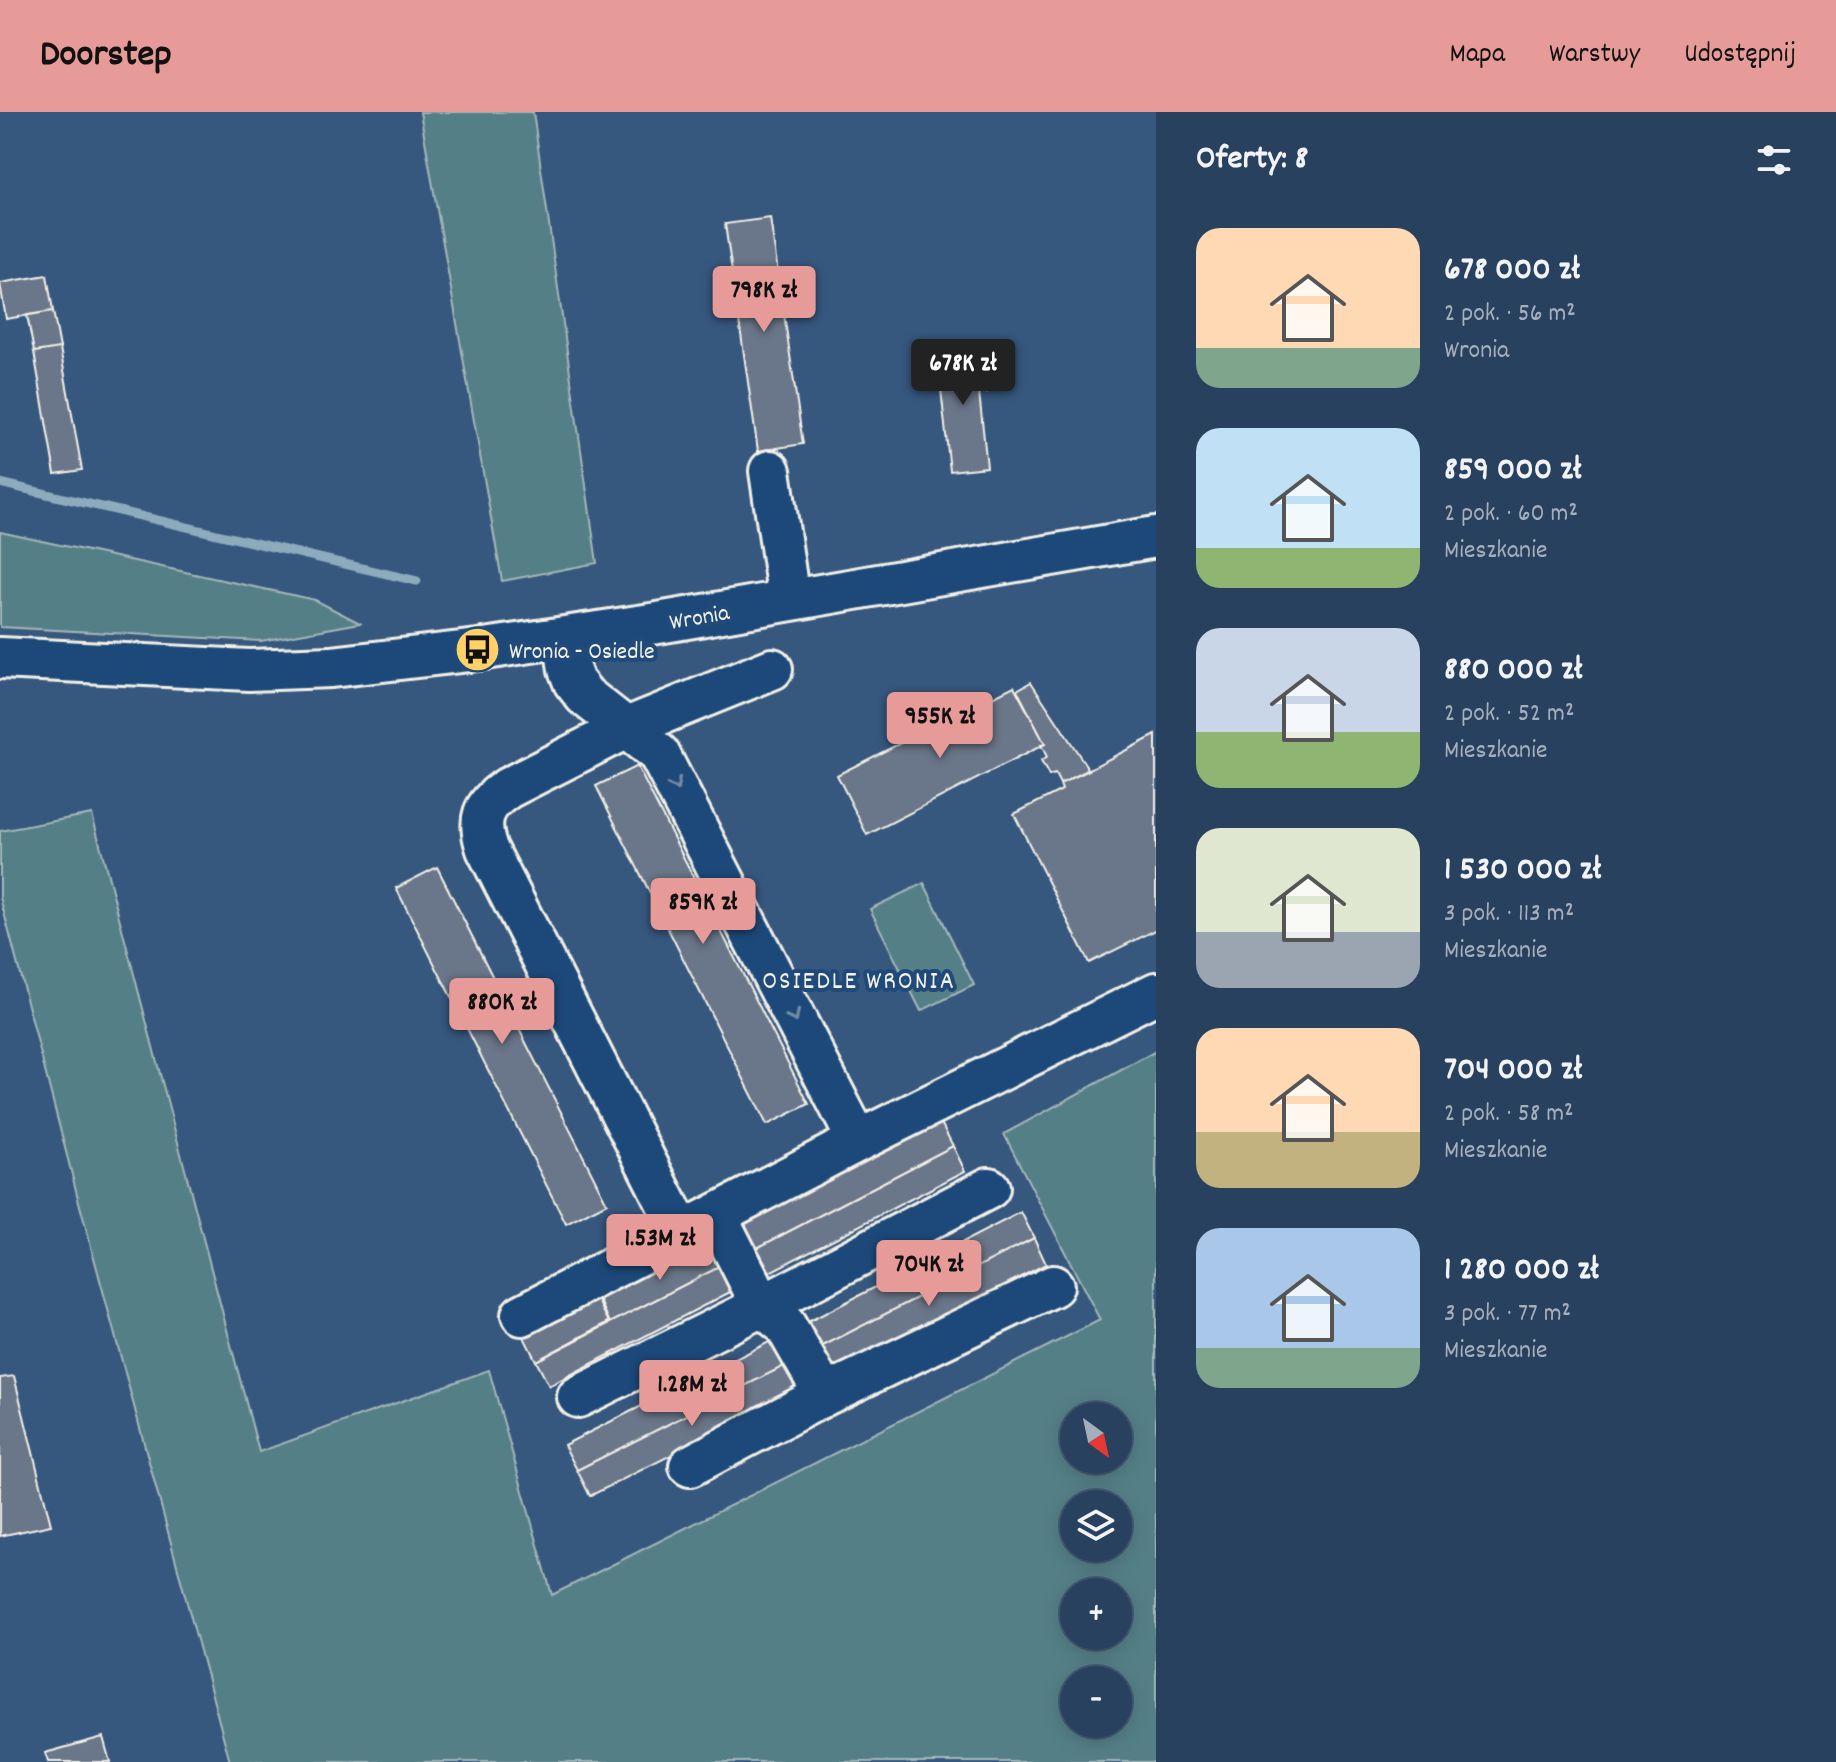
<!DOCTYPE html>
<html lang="pl">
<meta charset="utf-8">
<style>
body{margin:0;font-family:Dekko,sans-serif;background:#304864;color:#f1f3f6;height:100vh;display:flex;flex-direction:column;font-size:30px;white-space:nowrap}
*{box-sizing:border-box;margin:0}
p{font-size:26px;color:#a5afbc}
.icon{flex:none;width:44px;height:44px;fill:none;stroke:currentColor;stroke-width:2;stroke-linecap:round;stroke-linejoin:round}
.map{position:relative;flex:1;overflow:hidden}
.side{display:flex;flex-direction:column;background:#28415e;width:680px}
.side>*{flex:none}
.needle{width:52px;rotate:147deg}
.buttons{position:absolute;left:1060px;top:1290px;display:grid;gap:16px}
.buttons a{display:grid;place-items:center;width:72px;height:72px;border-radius:50%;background:#28415e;box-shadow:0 4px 20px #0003,0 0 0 2px #445a73;font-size:40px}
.price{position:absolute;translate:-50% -68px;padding:0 18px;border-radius:8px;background:#e69b98;color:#111;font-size:26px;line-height:52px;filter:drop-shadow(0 2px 4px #0008)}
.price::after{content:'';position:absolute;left:50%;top:48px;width:24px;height:18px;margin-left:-12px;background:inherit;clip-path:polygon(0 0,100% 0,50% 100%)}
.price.current{background:#222;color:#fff}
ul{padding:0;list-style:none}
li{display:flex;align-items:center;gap:24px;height:200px;padding:0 40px}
li span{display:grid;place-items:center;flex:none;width:224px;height:160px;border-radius:24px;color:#555}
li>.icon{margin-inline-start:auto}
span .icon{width:96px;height:96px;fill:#fffc;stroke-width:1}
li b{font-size:34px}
h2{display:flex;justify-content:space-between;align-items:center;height:96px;padding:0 40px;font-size:34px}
header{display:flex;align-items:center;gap:48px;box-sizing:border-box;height:112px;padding:0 40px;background:#e69b98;color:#111}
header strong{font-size:38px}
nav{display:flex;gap:44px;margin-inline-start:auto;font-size:28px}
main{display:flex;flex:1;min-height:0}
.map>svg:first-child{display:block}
</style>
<header>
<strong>Doorstep</strong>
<nav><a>Mapa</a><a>Warstwy</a><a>Udostępnij</a></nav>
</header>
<main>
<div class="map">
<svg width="1156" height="1650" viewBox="0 0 1156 1650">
<rect width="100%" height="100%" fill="#36577e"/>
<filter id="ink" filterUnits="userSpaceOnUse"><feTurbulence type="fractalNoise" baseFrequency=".0125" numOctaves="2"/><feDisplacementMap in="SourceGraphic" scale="16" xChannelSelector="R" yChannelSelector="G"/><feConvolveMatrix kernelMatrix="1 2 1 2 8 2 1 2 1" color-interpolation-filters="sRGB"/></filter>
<g filter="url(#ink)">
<path fill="#547f87" stroke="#a4b8b8" stroke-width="2" fill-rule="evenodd" d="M420,0H533L597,451L502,469Z
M0,420L315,488L360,511L261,529L0,515Z
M92,702L259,1340L489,1258L552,1483L1100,1208L1004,1022L1156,939V1650H230L79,1090L0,785V719ZM1074,1304H1118V1348H1074ZM1074,1392H1118V1436H1074ZM1118,1480V1524H1074V1480ZM1118,1568V1612H1074V1568Z
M924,771L974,873L921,899L870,797Z"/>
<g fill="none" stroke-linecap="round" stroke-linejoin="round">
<path stroke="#8cacbd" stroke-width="9" d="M0,371L417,469"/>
</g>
<path fill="#6b7689" stroke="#f4f1e8" stroke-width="2" d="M770,106L803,332L758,339L725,112Z
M47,163L53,199L6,207L0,171Z
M53,199L60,236L34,240L27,203Z
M60,236L82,358L55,362L34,240Z
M982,236L987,280H979L987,355L950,359L937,241Z
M1031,570L1089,658L1060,672L1055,662L1049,664L1041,649L1047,645L1041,633L1045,632L1017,578Z
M1014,574L1045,632L867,723L837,663Z
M1156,623V818L1089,851L1014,702L1062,678L1060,672Z
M637,654L809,992L767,1013L596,674Z
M437,755L607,1091L566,1112L396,776Z
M940,1009L953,1034L757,1136L744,1111Z
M953,1034L965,1059L770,1160L757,1136Z
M1021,1100L1034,1126L813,1239L800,1214Z
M1034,1126L1046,1152L826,1265L813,1239Z
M708,1130L721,1154L610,1211L599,1187Z
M721,1154L734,1178L549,1274L536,1249Z
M596,1185L609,1210L536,1249L523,1223Z
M781,1224L794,1249L577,1358L564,1333Z
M794,1249L808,1274L590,1384L577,1358Z
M14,1264L51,1413L0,1424V1266Z
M103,1625L110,1650H48L45,1641Z"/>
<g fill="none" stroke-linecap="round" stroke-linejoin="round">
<defs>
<path id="minor" d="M770,359L789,488
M564,526L569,557L574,570L585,584L659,642L858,1029
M0,546L249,558L331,555L478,538L658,511L1156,425
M716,1103L762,1194L785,1213L825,1283L1053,1174
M682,1121L487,737C477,708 482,693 508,676L624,617L772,557
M522,1203L858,1029L1156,881
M578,1285L762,1194L989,1076
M690,1354L825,1283"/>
</defs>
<use href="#minor" stroke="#f4f1e8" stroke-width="46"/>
<use href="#minor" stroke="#1f4a7a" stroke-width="40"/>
</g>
<defs><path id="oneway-chevron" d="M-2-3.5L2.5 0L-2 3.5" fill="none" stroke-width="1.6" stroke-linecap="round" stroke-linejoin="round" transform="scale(2)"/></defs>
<g stroke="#748da6">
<use href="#oneway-chevron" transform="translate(675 673) rotate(63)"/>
<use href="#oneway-chevron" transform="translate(794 905) rotate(63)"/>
</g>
</g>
<defs>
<symbol id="bus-disc" viewBox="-11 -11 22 22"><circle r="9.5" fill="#ffd166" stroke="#1f4a7a"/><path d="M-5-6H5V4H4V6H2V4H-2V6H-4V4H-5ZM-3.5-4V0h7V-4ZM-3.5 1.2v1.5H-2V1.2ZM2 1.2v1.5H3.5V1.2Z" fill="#111"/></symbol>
</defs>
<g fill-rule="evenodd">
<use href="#bus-disc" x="452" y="512" width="51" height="51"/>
</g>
<g text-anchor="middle" stroke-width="8" stroke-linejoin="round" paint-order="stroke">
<g font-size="24" fill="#f4f1e8" stroke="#1f4a7a">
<text transform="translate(699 504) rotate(-10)" y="8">Wronia</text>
</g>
<g font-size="24" fill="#f4f1e8" stroke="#1f4a7a" text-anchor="start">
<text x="509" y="546">Wronia - Osiedle</text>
</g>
<g font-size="26" letter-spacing="2" fill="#f4f1e8" stroke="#1f4a7a">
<text x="859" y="876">OSIEDLE WRONIA</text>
</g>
</g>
</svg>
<div class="buttons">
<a><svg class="needle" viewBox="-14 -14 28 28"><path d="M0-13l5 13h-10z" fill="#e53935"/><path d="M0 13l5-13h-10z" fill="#a5afbc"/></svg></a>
<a><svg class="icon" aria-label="layers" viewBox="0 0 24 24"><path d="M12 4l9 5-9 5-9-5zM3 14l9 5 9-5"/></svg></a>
<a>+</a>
<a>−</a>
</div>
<b class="price" style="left:764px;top:222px">798K zł</b>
<b class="price current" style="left:963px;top:295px">678K zł</b>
<b class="price" style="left:940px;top:648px">955K zł</b>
<b class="price" style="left:703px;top:834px">859K zł</b>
<b class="price" style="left:502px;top:934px">880K zł</b>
<b class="price" style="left:660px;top:1170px">1.53M zł</b>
<b class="price" style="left:929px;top:1196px">704K zł</b>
<b class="price" style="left:692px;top:1316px">1.28M zł</b>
</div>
<section class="side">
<h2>Oferty: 8<svg class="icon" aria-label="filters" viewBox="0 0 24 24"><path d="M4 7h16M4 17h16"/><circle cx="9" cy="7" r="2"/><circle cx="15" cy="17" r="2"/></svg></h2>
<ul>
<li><span style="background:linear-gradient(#ffd9b3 75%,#7fa58c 0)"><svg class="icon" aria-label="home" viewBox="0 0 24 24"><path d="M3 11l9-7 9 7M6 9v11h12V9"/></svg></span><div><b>678 000 zł</b><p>2 pok. · 56 m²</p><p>Wronia</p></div></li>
<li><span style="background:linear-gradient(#bfe0f5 75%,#8fb573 0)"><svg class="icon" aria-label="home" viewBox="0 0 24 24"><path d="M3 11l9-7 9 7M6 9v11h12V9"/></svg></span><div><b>859 000 zł</b><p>2 pok. · 60 m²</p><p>Mieszkanie</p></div></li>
<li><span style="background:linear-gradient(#c9d6e8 65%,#8fb573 0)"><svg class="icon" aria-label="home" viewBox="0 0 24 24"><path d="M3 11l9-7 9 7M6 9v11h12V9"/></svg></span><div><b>880 000 zł</b><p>2 pok. · 52 m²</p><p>Mieszkanie</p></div></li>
<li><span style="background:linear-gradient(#dfe7d0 65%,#9aa5b1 0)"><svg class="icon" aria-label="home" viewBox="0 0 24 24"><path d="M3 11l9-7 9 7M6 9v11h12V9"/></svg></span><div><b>1 530 000 zł</b><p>3 pok. · 113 m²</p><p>Mieszkanie</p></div></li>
<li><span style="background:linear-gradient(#ffd9b3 65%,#c2b280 0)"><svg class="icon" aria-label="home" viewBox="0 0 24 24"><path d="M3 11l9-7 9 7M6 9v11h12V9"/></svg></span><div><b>704 000 zł</b><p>2 pok. · 58 m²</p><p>Mieszkanie</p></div></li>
<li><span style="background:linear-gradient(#a9c7e8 75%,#7fa58c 0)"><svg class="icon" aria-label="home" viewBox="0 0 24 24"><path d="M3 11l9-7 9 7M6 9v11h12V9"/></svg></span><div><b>1 280 000 zł</b><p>3 pok. · 77 m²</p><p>Mieszkanie</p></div></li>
</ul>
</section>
</main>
